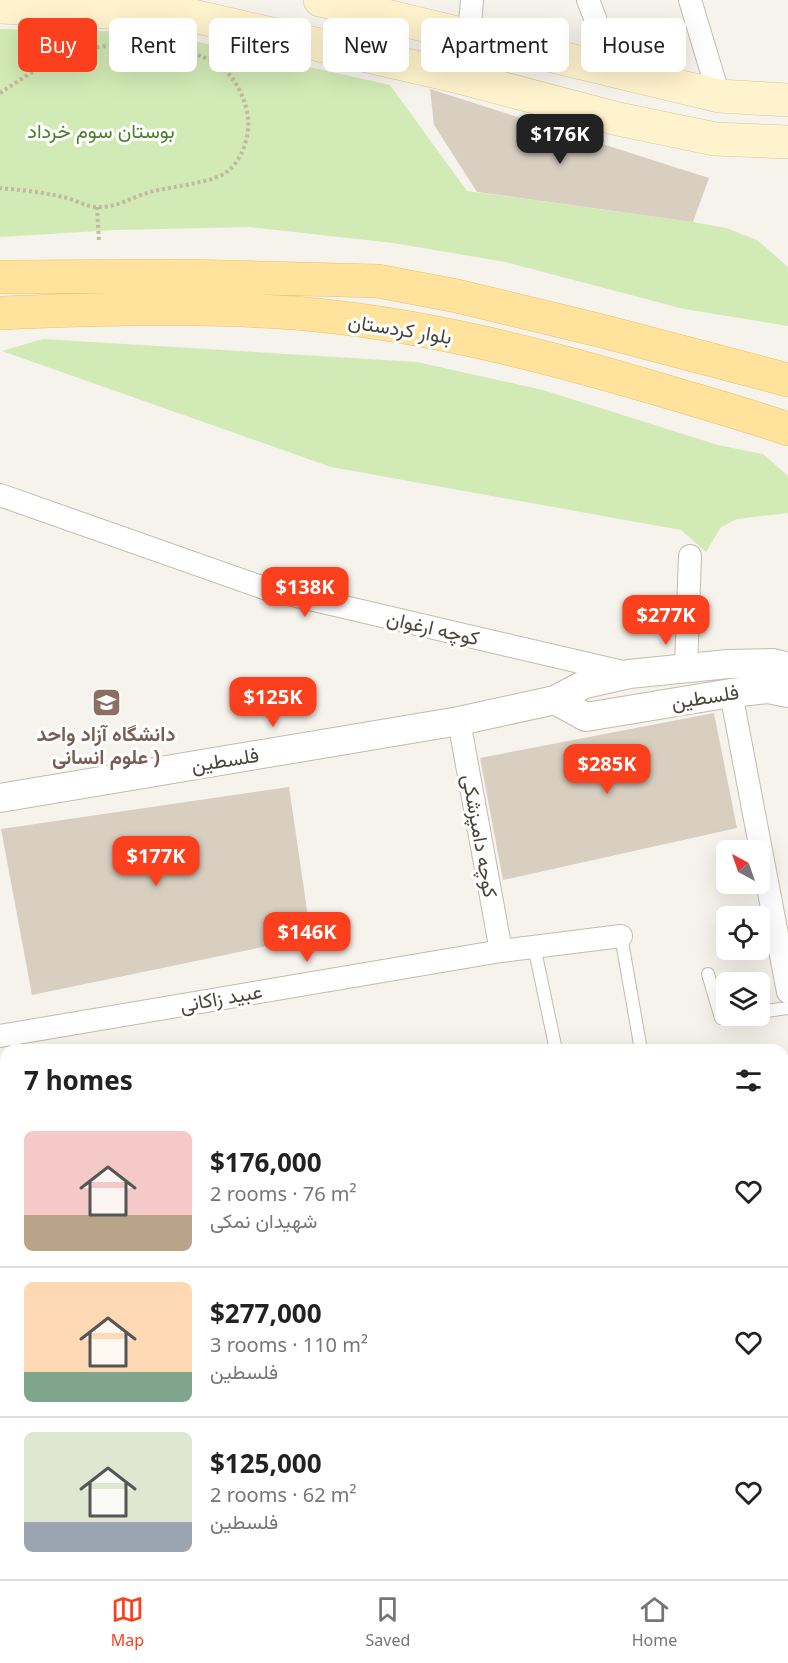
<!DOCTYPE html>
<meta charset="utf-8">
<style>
body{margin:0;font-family:"Noto Sans",Vazirmatn,sans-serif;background:#f2f2f2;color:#222;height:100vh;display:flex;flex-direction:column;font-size:22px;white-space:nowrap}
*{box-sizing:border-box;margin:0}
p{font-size:20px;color:#767676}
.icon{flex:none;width:33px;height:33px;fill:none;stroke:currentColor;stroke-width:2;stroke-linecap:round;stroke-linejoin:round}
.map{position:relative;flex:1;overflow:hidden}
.details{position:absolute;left:0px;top:1044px;width:789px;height:536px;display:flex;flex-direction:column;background:#fff;border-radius:18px 18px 0 0;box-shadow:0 6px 24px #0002}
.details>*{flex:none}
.guide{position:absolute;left:18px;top:18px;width:753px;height:54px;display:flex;gap:12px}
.needle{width:39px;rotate:320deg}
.tools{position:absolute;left:716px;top:840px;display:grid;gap:12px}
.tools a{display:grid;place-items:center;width:54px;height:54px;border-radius:9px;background:#fff;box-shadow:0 6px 24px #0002;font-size:30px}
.price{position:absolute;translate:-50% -51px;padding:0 14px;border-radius:12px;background:#fc3f1d;color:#fff;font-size:20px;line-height:39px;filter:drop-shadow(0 2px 3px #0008)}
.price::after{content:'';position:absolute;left:50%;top:36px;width:18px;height:14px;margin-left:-9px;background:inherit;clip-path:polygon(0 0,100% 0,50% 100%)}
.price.selected{background:#222;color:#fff}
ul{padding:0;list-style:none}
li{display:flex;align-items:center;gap:18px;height:150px;padding:0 24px}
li+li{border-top:2px solid #e0e0e0}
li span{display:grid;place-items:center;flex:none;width:168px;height:120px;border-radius:9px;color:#555}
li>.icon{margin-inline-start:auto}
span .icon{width:72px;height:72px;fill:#fffc;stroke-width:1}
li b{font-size:26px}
h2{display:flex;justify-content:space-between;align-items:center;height:72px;padding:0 24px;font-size:26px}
.tag{padding:0 21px;border-radius:9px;background:#fff;box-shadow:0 6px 24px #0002;font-size:21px;line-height:54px}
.tag.selected{background:#fc3f1d;color:#fff}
.tab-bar{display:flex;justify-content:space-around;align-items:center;height:84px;border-top:2px solid #e0e0e0;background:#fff;font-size:16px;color:#767676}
.tab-bar a{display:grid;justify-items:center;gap:3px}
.tab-bar .selected{color:#fc3f1d}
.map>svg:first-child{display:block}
</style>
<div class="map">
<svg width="788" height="1579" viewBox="0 0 788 1579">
<rect width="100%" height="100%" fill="#f6f3ec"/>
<path fill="#d2eab5" d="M0,29L153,32L390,85L467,191L693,222L726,228L757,240L788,267V326L684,309L505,262L393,243L250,227L115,230L0,237Z
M43,339L417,362L543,390L718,445L763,454L788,476V513L737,519L721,527L706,552L681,530L331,467L2,351Z"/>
<path fill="#d8cfc1" d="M430,89L709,178L693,222L477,192L434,125Z
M714,713L737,828L503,880L480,758Z
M289,787L311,937L32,995L1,829Z"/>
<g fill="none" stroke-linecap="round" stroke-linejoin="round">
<defs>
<path id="service" d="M621,936L641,1050
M534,946L556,1050
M708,974L721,1018L735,1016
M759,1012L788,1008
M783,1134L788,1132
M783,1208L788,1206
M783,1348L788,1344"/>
<path id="minor" d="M588,0L595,18
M690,0L719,96
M469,36L472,0
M0,495L267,589L627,673
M686,667L690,556
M731,693L788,992
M459,721L501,951
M0,1036L501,951L621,936
M0,1188L6,1187
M356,1579L363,1574"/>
<path id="tertiary" d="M555,700L586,717L731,693L768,689L788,693
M0,798L459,721L555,700L585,684L629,674L728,664L773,663L788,667"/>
<path id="secondary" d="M320,0L719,96L788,100
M0,7L193,16L459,77L618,119L715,139L788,142"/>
<path id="primary" d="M0,277L187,276L378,281L457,296L602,331L788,380
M0,313C98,309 197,306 295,313C418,323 540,354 658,389C701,402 745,414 788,429"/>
</defs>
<use href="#service" stroke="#c2bbae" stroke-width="14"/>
<use href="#minor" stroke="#c2bbae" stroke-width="24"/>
<use href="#tertiary" stroke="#c2bbae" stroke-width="30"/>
<use href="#secondary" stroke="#d6c79b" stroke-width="34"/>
<use href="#primary" stroke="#e6c16a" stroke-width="34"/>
<path stroke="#c4b79f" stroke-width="4" stroke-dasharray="3 3" stroke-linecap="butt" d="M0,93C21,79 44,64 67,55C107,39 186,41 221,67C236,78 246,100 248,118C250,134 243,159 228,171C213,183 174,186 154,191C136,195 117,208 98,207C86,207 74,199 63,197C42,192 21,190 0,188
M97,207L99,242"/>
<use href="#service" stroke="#fff" stroke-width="12"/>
<use href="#minor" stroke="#fff" stroke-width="22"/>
<use href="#tertiary" stroke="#fff" stroke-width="28"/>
<use href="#secondary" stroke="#fff3cd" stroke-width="33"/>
<use href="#primary" stroke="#ffe39c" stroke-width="33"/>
</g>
<defs>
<symbol id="university-square" viewBox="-11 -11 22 22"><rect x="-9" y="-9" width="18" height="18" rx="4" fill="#8d6e63" stroke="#fff"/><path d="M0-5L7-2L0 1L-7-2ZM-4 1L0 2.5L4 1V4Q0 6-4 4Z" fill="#fff"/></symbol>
</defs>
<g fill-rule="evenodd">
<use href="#university-square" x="90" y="686" width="33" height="33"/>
</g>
<g text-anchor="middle" stroke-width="6" stroke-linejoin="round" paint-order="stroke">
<g font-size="20" fill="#4a7f2a" stroke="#fff">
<text x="101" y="138">بوستان سوم خرداد</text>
</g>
<g font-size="20" fill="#4b4439" stroke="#fff">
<text transform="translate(400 329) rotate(9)" y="7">بلوار کردستان</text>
<text transform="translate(433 628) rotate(13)" y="7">کوچه ارغوان</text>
<text transform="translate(705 697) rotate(-9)" y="7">فلسطین</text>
<text transform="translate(225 760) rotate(-9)" y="7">فلسطین</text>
<text transform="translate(480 836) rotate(80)" y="7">کوچه دامپزشکی</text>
<text transform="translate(221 998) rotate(-10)" y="7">عبید زاکانی</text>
</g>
<g font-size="20" font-weight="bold" fill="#785e54" stroke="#fff">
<text x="106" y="741">دانشگاه آزاد واحد<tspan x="106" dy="23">علوم انسانی )</tspan></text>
</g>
</g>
</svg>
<div class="tools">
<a><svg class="needle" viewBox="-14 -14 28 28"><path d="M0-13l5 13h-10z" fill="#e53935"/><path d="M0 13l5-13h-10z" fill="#767676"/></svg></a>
<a><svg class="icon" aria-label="locate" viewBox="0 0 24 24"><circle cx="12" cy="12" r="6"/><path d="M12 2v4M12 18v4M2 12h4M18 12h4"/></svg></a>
<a><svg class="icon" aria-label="layers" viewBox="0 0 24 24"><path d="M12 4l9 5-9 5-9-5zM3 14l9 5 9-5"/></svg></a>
</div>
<b class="price selected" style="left:560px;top:165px">$176K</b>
<b class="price" style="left:305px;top:618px">$138K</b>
<b class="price" style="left:666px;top:646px">$277K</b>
<b class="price" style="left:273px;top:728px">$125K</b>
<b class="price" style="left:607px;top:795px">$285K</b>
<b class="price" style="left:156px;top:887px">$177K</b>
<b class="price" style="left:307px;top:963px">$146K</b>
<div class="guide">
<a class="tag selected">Buy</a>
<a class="tag">Rent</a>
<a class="tag">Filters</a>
<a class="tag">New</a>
<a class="tag">Apartment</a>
<a class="tag">House</a>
</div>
<section class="details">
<h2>7 homes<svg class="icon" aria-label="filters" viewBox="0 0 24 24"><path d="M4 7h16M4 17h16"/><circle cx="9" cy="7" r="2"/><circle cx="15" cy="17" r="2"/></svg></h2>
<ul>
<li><span style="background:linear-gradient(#f6c9c9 70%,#b9a48a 0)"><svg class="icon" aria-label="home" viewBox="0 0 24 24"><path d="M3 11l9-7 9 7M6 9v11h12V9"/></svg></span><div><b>$176,000</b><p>2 rooms · 76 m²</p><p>شهیدان نمکی</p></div><svg class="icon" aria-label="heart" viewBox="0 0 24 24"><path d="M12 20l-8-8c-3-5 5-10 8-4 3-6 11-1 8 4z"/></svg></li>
<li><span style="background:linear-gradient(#ffd9b3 75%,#7fa58c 0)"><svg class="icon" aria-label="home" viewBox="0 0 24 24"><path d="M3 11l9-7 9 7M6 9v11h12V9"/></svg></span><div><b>$277,000</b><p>3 rooms · 110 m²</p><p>فلسطین</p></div><svg class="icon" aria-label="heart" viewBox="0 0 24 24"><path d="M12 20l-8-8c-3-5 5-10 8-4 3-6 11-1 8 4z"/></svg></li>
<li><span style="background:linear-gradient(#dfe7d0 75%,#9aa5b1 0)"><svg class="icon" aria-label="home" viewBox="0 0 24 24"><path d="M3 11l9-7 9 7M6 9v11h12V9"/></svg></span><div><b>$125,000</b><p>2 rooms · 62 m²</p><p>فلسطین</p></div><svg class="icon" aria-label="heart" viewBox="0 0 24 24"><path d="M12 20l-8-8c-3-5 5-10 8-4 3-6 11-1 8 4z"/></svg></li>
</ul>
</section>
</div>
<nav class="tab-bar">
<a class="selected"><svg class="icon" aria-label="map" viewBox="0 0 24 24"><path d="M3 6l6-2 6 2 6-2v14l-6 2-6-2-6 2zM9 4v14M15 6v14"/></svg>Map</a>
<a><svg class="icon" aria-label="saved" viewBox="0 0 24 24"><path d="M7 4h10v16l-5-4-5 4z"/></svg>Saved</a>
<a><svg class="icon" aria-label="home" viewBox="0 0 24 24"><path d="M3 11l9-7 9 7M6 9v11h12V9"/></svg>Home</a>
</nav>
